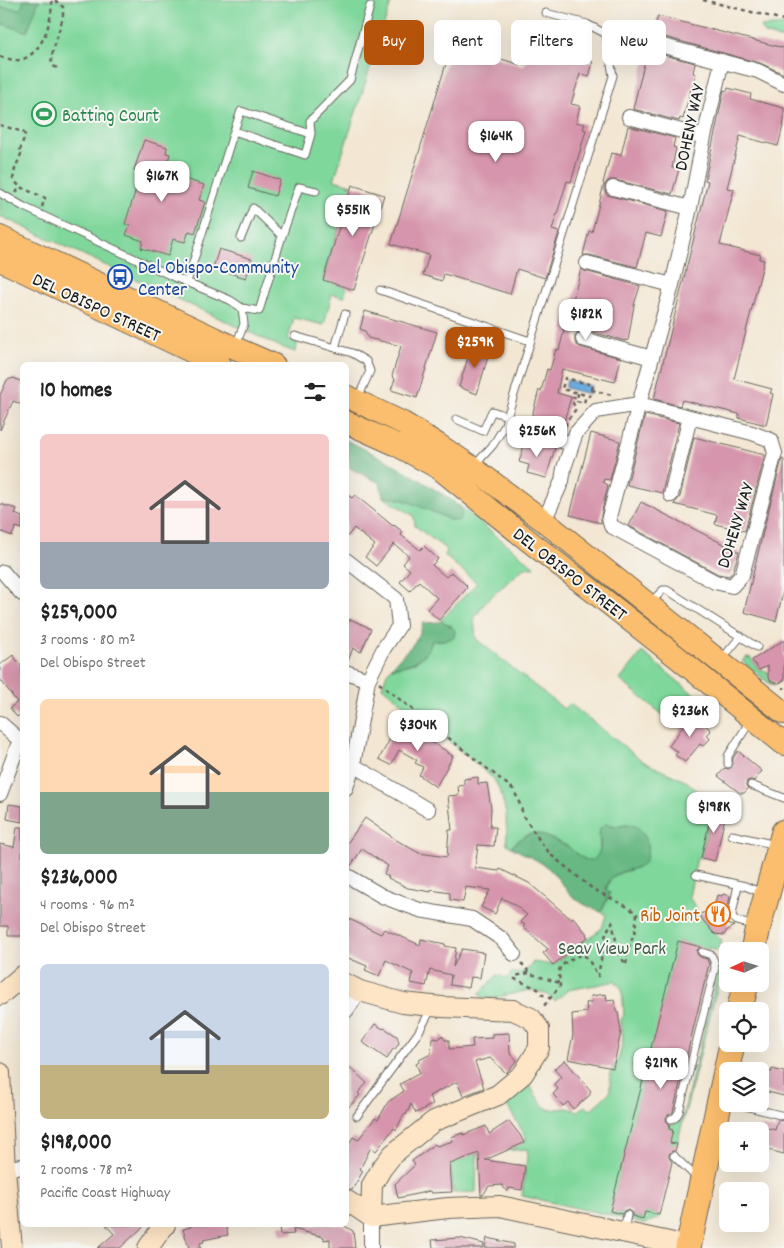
<!DOCTYPE html>
<meta charset="utf-8">
<style>
body{margin:0;font-family:Dekko,sans-serif;background:#f2f2f2;color:#222;height:100vh;display:flex;flex-direction:column;font-size:19px;white-space:nowrap}
*{box-sizing:border-box;margin:0}
p{font-size:16px;color:#767676}
.icon{flex:none;width:28px;height:28px;fill:none;stroke:currentColor;stroke-width:2;stroke-linecap:round;stroke-linejoin:round}
.map{position:relative;flex:1;overflow:hidden}
.sheet{position:absolute;left:20px;top:362px;width:329px;height:865px;display:flex;flex-direction:column;background:#fff;border-radius:8px;box-shadow:0 5px 20px #0002}
.sheet>*{flex:none}
.banner{position:absolute;left:364px;top:20px;width:345px;height:45px;display:flex;gap:10px}
.needle{width:32px;rotate:266deg}
.fabs{position:absolute;left:719px;top:942px;display:grid;gap:10px}
.fabs a{display:grid;place-items:center;width:50px;height:50px;border-radius:8px;background:#fff;box-shadow:0 5px 20px #0002;font-size:25px}
.price{position:absolute;translate:-50% -42px;padding:0 11px;border-radius:10px;background:#fff;color:#222;font-size:16px;line-height:32px;filter:drop-shadow(0 1px 2px #0008)}
.price::after{content:'';position:absolute;left:50%;top:30px;width:15px;height:11px;margin-left:-8px;background:inherit;clip-path:polygon(0 0,100% 0,50% 100%)}
.price.selected{background:#b45309;color:#fff}
ul{padding:0;list-style:none}
li{display:grid;align-content:center;gap:10px;height:265px;padding:0 20px}
li span{display:grid;place-items:center;height:155px;border-radius:8px;color:#555}
li>.icon{margin-inline-start:auto}
span .icon{width:90px;height:90px;fill:#fffc;stroke-width:1}
li b{font-size:21px}
h2{display:flex;justify-content:space-between;align-items:center;height:60px;padding:0 20px;font-size:21px}
.tag{padding:0 18px;border-radius:8px;background:#fff;box-shadow:0 5px 20px #0002;font-size:18px;line-height:45px}
.tag.selected{background:#b45309;color:#fff}
.map>svg:first-child{display:block}
</style>
<div class="map">
<svg width="784" height="1248" viewBox="0 0 784 1248">
<rect width="100%" height="100%" fill="#f6f6f2"/>
<filter id="ink" filterUnits="userSpaceOnUse"><feTurbulence type="fractalNoise" baseFrequency=".02" numOctaves="2"/><feDisplacementMap in="SourceGraphic" scale="10" xChannelSelector="R" yChannelSelector="G"/><feConvolveMatrix kernelMatrix="1 2 1 2 8 2 1 2 1" color-interpolation-filters="sRGB"/></filter>
<filter id="wash" filterUnits="userSpaceOnUse"><feTurbulence type="fractalNoise" baseFrequency=".0096" numOctaves="4" result="noise"/><feDisplacementMap in="SourceGraphic" scale="20" xChannelSelector="R" yChannelSelector="G"/><feGaussianBlur stdDeviation="1.12" result="paint"/><feColorMatrix in="noise" values="0 0 0 0 0 0 0 0 0 0 0 0 0 0 0 0 0 1.4 0 .05"/><feComposite in="paint" operator="in"/></filter>
<g filter="url(#wash)">
<rect width="100%" height="100%" fill="#f3e7d3"/>
<path fill="#7fd79b" stroke="#4e7a5c" d="M0,0H392L334,180L352,185L323,279L347,287L344,297L332,294L324,325L294,318L288,339L298,343L295,352L281,347L0,216Z
M784,25V40L764,34L761,27Z
M383,497C407,498 429,508 450,520L462,510L458,505L535,567H525L486,601L474,619L476,639L564,709L570,704L644,762L687,782L706,798L712,806L701,858H697L689,897L705,923L710,927V929L720,939L722,940L720,948L727,950L677,1144L666,1142L673,1130L669,1129L670,1124H675L682,1119L723,952L678,942L611,1211L643,1219L645,1212L659,1215V1218L645,1224L609,1215L522,1196L528,1149L500,1151L477,1155L476,1192L453,1193L451,1168L424,1170L423,1167L508,1145L527,1139L506,1104L529,1085L543,1106L550,1110L567,1108L577,1111L585,1106L590,1110L610,1092V1074L618,1060L621,1050L623,1039L621,1020L624,1015L622,989L614,980L612,982L568,990L555,1001C548,994 540,991 530,990L489,999H485L479,994L497,975L502,976L504,978H508L511,973C521,974 528,971 533,962L553,965L602,928L606,915L601,912L610,894L606,890C611,876 616,873 631,870L626,825L618,826L606,824L599,834L600,847V852L598,856L593,860L588,861L575,853L569,848L539,834L517,841L511,847L507,844L506,813L501,794L494,779L467,756L382,687L387,673L391,668C411,665 425,662 432,641L437,640L440,641L452,626L445,623L441,620L477,583L445,556L447,550L415,526L414,516Z
M568,554L679,643L652,629L563,558Z
M642,652L701,700L679,728L620,680Z
M747,657L751,658L759,670L761,669L768,672L770,681L774,686L771,685L742,661Z"/>
<path fill="#67b883" stroke="#426a50" d="M24,0H39L27,32L0,23V7L21,9Z
M346,440C377,455 406,470 434,489C444,495 454,501 462,510L461,518L458,521L450,520L438,514L402,499L383,497L380,483L350,468L349,459L346,457Z
M441,620C446,624 451,625 455,631L454,637C445,642 441,639 432,641C424,662 411,664 391,668C404,650 418,646 423,623L439,622Z
M606,824C609,825 613,826 617,826C622,826 628,824 633,825C641,828 646,836 647,843C652,878 624,863 611,879C608,882 607,886 606,890L610,893L601,912C587,906 575,901 566,889C560,882 555,874 548,868C537,859 524,854 511,847C519,840 527,832 538,834C542,834 563,844 567,846C575,851 590,870 598,854C603,847 598,836 600,828Z"/>
<path fill="#6baade" stroke="#44637d" d="M567,380L591,386L589,394L565,388Z"/>
<g id="blocks">
<path fill="#d695ac" d="M658,16L784,48V74L760,63L657,35V33L653,32Z
M547,22L560,26L558,32L587,41L582,59L593,62L589,77L580,74L571,104L580,106L576,122L585,124L583,129L586,130L571,182L567,181L552,230L559,232L545,278L517,269L510,294L444,274L442,281L423,275L429,255L391,244L452,44L524,66L534,32L543,35Z
M647,52H652L695,63L693,73L696,74L692,90L691,89L683,119L680,118L679,121L633,109Z
M728,88L751,94L750,99L784,108V122L778,146L740,136L727,188L734,189L720,245L761,255L759,259L764,260L734,379L772,389L770,393L773,394L766,425L739,418V414L682,400L680,406L654,399L708,181L705,180L724,90L727,91Z
M628,126L675,138L673,147L676,148L672,168L679,169L672,194L615,180H610L607,182L605,185V191L607,195L611,196L668,211L661,237L646,233L637,267L589,255H583L589,231L592,232L604,184L603,183L611,153L621,155Z
M144,140L167,147L166,153L170,154L165,173L204,185L199,200L205,202L195,233L189,231L185,242L173,239L168,256L141,248L143,241L126,235L130,225L125,224L141,173L134,170Z
M253,171L280,180L275,196L248,188Z
M352,185L384,195L354,290L323,280Z
M219,249L252,259L246,278L213,268Z
M581,269L585,271L640,286L634,305L628,341L625,340V341L585,330L580,331L577,333L575,336V342L577,345L580,347L621,358L615,382L562,369L557,393L571,397L561,432L530,423L539,390L541,391L547,369L550,370L556,349L559,350L564,331L563,330L568,307H571Z
M365,311L437,332L417,398L391,390L395,379L392,376L401,346L368,338L365,331L360,329Z
M472,344L490,350L477,394L459,387Z
M14,378L22,382V405L13,401L0,430V395L7,380Z
M645,415L679,423L662,493L627,485Z
M591,433L620,441L610,480L604,479L603,482L608,485L601,515V523L570,515Z
M694,437L765,455L745,531L715,524L717,515L674,504L680,497Z
M526,439L555,448L546,478L527,473L529,465L519,462Z
M782,459L784,460V588L776,621L744,612L764,528Z
M346,494L352,498L355,495L393,526L394,525L403,532L401,535L420,550L424,546L438,559L432,565L446,577L451,572L452,573H453L467,586L466,587L467,588L439,620L427,609L437,598L419,581L410,591L400,582L410,570L403,564L409,556L394,544L376,566L365,557L375,545L354,528L346,538Z
M641,502L739,552L733,571L729,576L718,574L629,526Z
M0,504L17,509L15,514L22,517V529L16,527L12,536L0,531Z
M346,619L350,621V619L368,627V628L371,629L361,652L353,648L347,664L346,663Z
M784,640V680L780,683H776L771,681L768,678V666L759,670L752,660Z
M13,655L22,667V713L17,717L10,708L17,702L0,679V665Z
M693,712L711,731L707,735L710,739L703,746L700,744L685,762L675,755L678,752L669,746Z
M400,721L427,736L425,738L448,752V753L453,756L436,787L419,775L423,767L415,763L417,760L399,750L391,765L379,759Z
M738,751L762,771L754,781L751,780L747,781L746,785L748,789L744,793H740L718,776L725,768L728,769L732,767L733,758Z
M478,777V784L487,783L491,808L490,827H496L494,846L478,845L475,868L499,871L500,869L529,883L571,919L573,917L587,934L586,935L588,937L553,965L543,953L548,949L523,927L525,925L520,922L527,915L514,904L502,898L495,914L481,907L490,890L466,887L463,902L450,900V893L431,890V892L408,888L388,878L389,877L384,874L388,866L362,849L350,867L346,866V845L365,818L398,841L419,853L447,857L449,830H452L448,796L459,795L458,786L464,785V779Z
M9,804L22,806V822L7,819Z
M713,806L727,809L715,861L701,858Z
M17,827H22V936H8V926H0V844L14,847Z
M723,894L730,896L727,913V920H728L727,924L734,926L726,931L725,935L715,934L710,929V927L705,923L699,914L707,912L708,907L714,908L717,895L722,896Z
M349,919L381,934L384,929L420,945L421,939L445,944V946L456,948L453,967L462,949L482,952L481,953H484L480,978L471,977L469,988L450,985L451,975L430,970L426,986L411,983L413,973L386,960L379,976L365,970L367,966L346,957V925Z
M678,941L701,947L697,950V954L700,957L707,959L709,964L673,1112L668,1115L666,1118L667,1122L670,1124L669,1129L673,1130L670,1143L677,1144L675,1151H672L669,1154V1158L672,1162L659,1215L645,1212L643,1219L632,1216V1213L628,1210H625L622,1214L610,1211Z
M606,994L607,1001L614,1000L617,1012H618L621,1032L613,1068L568,1059L573,1035L572,1014L587,1012L586,1003L592,1002L591,996Z
M375,1024L383,1029L384,1028L397,1036L399,1043L395,1049H393L387,1059L362,1042Z
M509,1033L510,1053L517,1060L508,1071L506,1073L490,1058L475,1062L484,1088L463,1096L457,1082L429,1096L433,1104L416,1113L411,1104L406,1115L404,1114L396,1130L394,1128L376,1151L371,1147L360,1169L363,1171L352,1190L346,1188V1150L353,1137L358,1140L375,1118L378,1120L388,1102L404,1091L400,1084L420,1073L416,1064L419,1062V1060L431,1054L432,1038L439,1039L442,1035L445,1040H449V1049L473,1047L472,1039L492,1038V1034Z
M565,1060L591,1091L589,1093L591,1094L573,1109L568,1102L563,1106L553,1094L558,1089L554,1084L561,1077L554,1069Z
M346,1064L367,1083L358,1093L360,1095L346,1110Z
M772,1069L784,1072V1096L760,1090L761,1079L763,1080L765,1071L772,1072Z
M778,1120L784,1121V1154L760,1148V1126L775,1130Z
M509,1121L520,1135L524,1143L485,1160L525,1166L522,1190L509,1188L507,1192L502,1185L489,1186L483,1195H481L479,1153L450,1164L452,1192L431,1193L430,1191L398,1198L395,1184L415,1165L412,1161L435,1144L437,1146L453,1141L451,1137L463,1133V1135L486,1126L489,1134Z
M106,1225H145L120,1248H98L114,1234Z
M190,1225H226L228,1235L203,1240L204,1242L200,1243L201,1248H189L183,1229L191,1227Z
M279,1225H343L353,1231L355,1248H330V1239L324,1240V1237L293,1229L294,1234L280,1235Z
M460,1238L484,1244L483,1248H433L432,1240Z
M487,1238L514,1244V1248H485Z"/>
</g>
</g>
<g filter="url(#ink)">
<use href="#blocks" fill-opacity="0" stroke="#67635c" stroke-width="1"/>
<g fill="none" stroke-linecap="round" stroke-linejoin="round">
<defs>
<path id="lane" d="M234,131L241,111L311,134
M0,193L24,207L174,277L230,300L242,308L244,324L236,345
M282,236L299,187L316,191
M241,238L253,208L282,236L259,311L242,308
M187,282L234,131L305,155L311,134L310,121L350,80L370,6
M380,290L530,341
M295,336L352,353L366,361L370,371L358,398
M335,348L345,314
M456,419L483,431L492,411L507,416
M475,465L493,445L504,427L613,76L606,34L587,24L546,13
M651,602L663,590H667L757,647
M722,659L741,636
M728,764V756L744,731L750,719
M751,785L784,798
M732,835L776,845
M696,875L745,886L762,893
M738,885L732,914L733,918L737,921L755,926
M737,1104L784,1116
M357,1116L418,1033L432,1008
M671,1119L675,1118L679,1112L715,968L714,961L711,955L702,952
M674,1156L697,1178
M624,1230L627,1215"/>
<path id="street" d="M652,43L758,71L784,84
M629,117L704,137
M613,188L690,208
M587,263L672,285
M583,339L652,358
M639,404L752,433L771,440L775,453L742,575L732,586L715,582L611,526L609,517Z
M529,431L572,444
M671,495L690,417
M544,521L562,481L564,468L576,433L596,411L639,404L672,285L690,208L704,137L722,61
M346,560L396,599L399,626L384,648L368,680L353,765L346,788
M3,572L22,594
M346,672L368,680
M0,723L22,742
M346,763L353,765L428,810
M0,794L20,740
M346,875L382,896L400,903L420,910L472,919L502,939L514,954
M346,1011L360,991
M5,1169L22,1166
M371,1217V1248"/>
<path id="secondary" d="M346,984L360,991L403,1003L442,1007L513,1010L531,1018L539,1029V1048L523,1074L498,1095L434,1121L393,1154L382,1168L372,1185L371,1217
M0,995L22,976
M0,1073L5,1169L12,1248
M346,1200L371,1217L448,1208L500,1206L688,1246
M148,1248L159,1232L165,1225"/>
<path id="primary" d="M0,237L235,348L274,365
M0,260L220,365
M346,396L403,423L437,444L473,468L544,521L784,713
M346,422L395,444L439,468L529,541L677,657L784,744"/>
<path id="highway" d="M753,951L758,927L784,832
M739,1011L746,984
M688,1248L732,1044"/>
</defs>
<use href="#lane" stroke="#67635c" stroke-width="9"/>
<use href="#street" stroke="#67635c" stroke-width="16"/>
<use href="#secondary" stroke="#67635c" stroke-width="22"/>
<use href="#primary" stroke="#67635c" stroke-width="24"/>
<use href="#highway" stroke="#67635c" stroke-width="27"/>
<path stroke="#67635c" stroke-width="2.5" stroke-dasharray="4 4" stroke-linecap="butt" d="M55,0L63,7V17L51,58L53,66L57,68
M703,0L784,20
M0,57C7,58 13,61 20,60C43,54 52,21 52,0
M0,125L23,132L25,135L19,153L21,154L15,169L13,179L20,187
M16,193L20,187L45,198L42,207
M592,390L593,385L565,378L562,389L590,396L592,390L612,395
M578,393L577,401L584,403L586,395
M566,426V422L576,409L572,401L573,397L577,398
M379,683L513,789L518,799L524,817L540,841L551,855L593,889L628,907L637,914L635,931L628,950L626,965L619,954L612,922L606,933L598,976L588,959L584,955C576,955 566,962 560,967L559,973L560,986L543,1007
M784,687V689
M521,963L531,974L560,983
M529,973L515,976V979L538,989L541,994L549,998"/>
<use href="#lane" stroke="#fff" stroke-width="7"/>
<use href="#street" stroke="#fff" stroke-width="14"/>
<use href="#secondary" stroke="#fde5c5" stroke-width="20"/>
<use href="#primary" stroke="#fbbe6e" stroke-width="22"/>
<use href="#highway" stroke="#fbbe6e" stroke-width="25"/>
</g>
</g>
<defs>
<symbol id="stadium-ring" viewBox="-11 -11 22 22"><circle r="9.5" fill="#f6f6f2" stroke="#2e9e5b" stroke-width="1.5"/><path d="M0-5a6.5 5 0 1 0 0 10a6.5 5 0 1 0 0-10ZM-3.5-1.8h7v3.6h-7Z" fill="#2e9e5b"/></symbol>
<symbol id="bus-ring" viewBox="-11 -11 22 22"><circle r="9.5" fill="#f6f6f2" stroke="#1a4fb4" stroke-width="1.5"/><path d="M-5-6H5V4H4V6H2V4H-2V6H-4V4H-5ZM-3.5-4V0h7V-4ZM-3.5 1.2v1.5H-2V1.2ZM2 1.2v1.5H3.5V1.2Z" fill="#1a4fb4"/></symbol>
<symbol id="restaurant-ring" viewBox="-11 -11 22 22"><circle r="9.5" fill="#f6f6f2" stroke="#e8710a" stroke-width="1.5"/><path d="M-5-6h1v4h1v-4h1v4h1v-4h1v5L-1.5 .5V6h-2V.5L-5-1ZM5-6V6H3V1.5H1.5Q1.5-4 5-6Z" fill="#e8710a"/></symbol>
</defs>
<g fill-rule="evenodd">
<use href="#stadium-ring" x="30" y="100" width="28" height="28"/>
<use href="#bus-ring" x="106" y="263" width="28" height="28"/>
<use href="#restaurant-ring" x="704" y="900" width="28" height="28"/>
</g>
<g text-anchor="middle" stroke-width="4" stroke-linejoin="round" paint-order="stroke">
<g font-size="19" fill="#27864d" stroke="#f6f6f2" text-anchor="start">
<text x="62" y="121">Batting Court</text>
</g>
<g font-size="19" fill="#1c1c1c" stroke="#f6f6f2">
<text transform="translate(688 127) rotate(-78)" y="7">DOHENY WAY</text>
<text transform="translate(97 306) rotate(25)" y="7">DEL OBISPO STREET</text>
<text transform="translate(734 525) rotate(-73)" y="7">DOHENY WAY</text>
<text transform="translate(571 573) rotate(38)" y="7">DEL OBISPO STREET</text>
</g>
<g font-size="19" fill="#164399" stroke="#f6f6f2" text-anchor="start">
<text x="138" y="273">Del Obispo-Community<tspan x="138" dy="22">Center</tspan></text>
</g>
<g font-size="19" fill="#c56008" stroke="#f6f6f2" text-anchor="end">
<text x="700" y="921">Rib Joint</text>
</g>
<g font-size="19" fill="#3f5d48" stroke="#f6f6f2">
<text x="612" y="954">Seav View Park</text>
</g>
</g>
</svg>
<div class="fabs">
<a><svg class="needle" viewBox="-14 -14 28 28"><path d="M0-13l5 13h-10z" fill="#e53935"/><path d="M0 13l5-13h-10z" fill="#767676"/></svg></a>
<a><svg class="icon" aria-label="locate" viewBox="0 0 24 24"><circle cx="12" cy="12" r="6"/><path d="M12 2v4M12 18v4M2 12h4M18 12h4"/></svg></a>
<a><svg class="icon" aria-label="layers" viewBox="0 0 24 24"><path d="M12 4l9 5-9 5-9-5zM3 14l9 5 9-5"/></svg></a>
<a>+</a>
<a>−</a>
</div>
<b class="price" style="left:496px;top:163px">$164K</b>
<b class="price" style="left:162px;top:203px">$167K</b>
<b class="price" style="left:353px;top:237px">$551K</b>
<b class="price" style="left:586px;top:341px">$182K</b>
<b class="price selected" style="left:475px;top:369px">$259K</b>
<b class="price" style="left:537px;top:458px">$256K</b>
<b class="price" style="left:690px;top:738px">$236K</b>
<b class="price" style="left:418px;top:752px">$304K</b>
<b class="price" style="left:714px;top:834px">$198K</b>
<b class="price" style="left:661px;top:1090px">$219K</b>
<div class="banner">
<a class="tag selected">Buy</a>
<a class="tag">Rent</a>
<a class="tag">Filters</a>
<a class="tag">New</a>
</div>
<section class="sheet">
<h2>10 homes<svg class="icon" aria-label="filters" viewBox="0 0 24 24"><path d="M4 7h16M4 17h16"/><circle cx="9" cy="7" r="2"/><circle cx="15" cy="17" r="2"/></svg></h2>
<ul>
<li><span style="background:linear-gradient(#f6c9c9 70%,#9aa5b1 0)"><svg class="icon" aria-label="home" viewBox="0 0 24 24"><path d="M3 11l9-7 9 7M6 9v11h12V9"/></svg></span><div><b>$259,000</b><p>3 rooms · 80 m²</p><p>Del Obispo Street</p></div></li>
<li><span style="background:linear-gradient(#ffd9b3 60%,#7fa58c 0)"><svg class="icon" aria-label="home" viewBox="0 0 24 24"><path d="M3 11l9-7 9 7M6 9v11h12V9"/></svg></span><div><b>$236,000</b><p>4 rooms · 96 m²</p><p>Del Obispo Street</p></div></li>
<li><span style="background:linear-gradient(#c9d6e8 65%,#c2b280 0)"><svg class="icon" aria-label="home" viewBox="0 0 24 24"><path d="M3 11l9-7 9 7M6 9v11h12V9"/></svg></span><div><b>$198,000</b><p>2 rooms · 78 m²</p><p>Pacific Coast Highway</p></div></li>
</ul>
</section>
</div>
